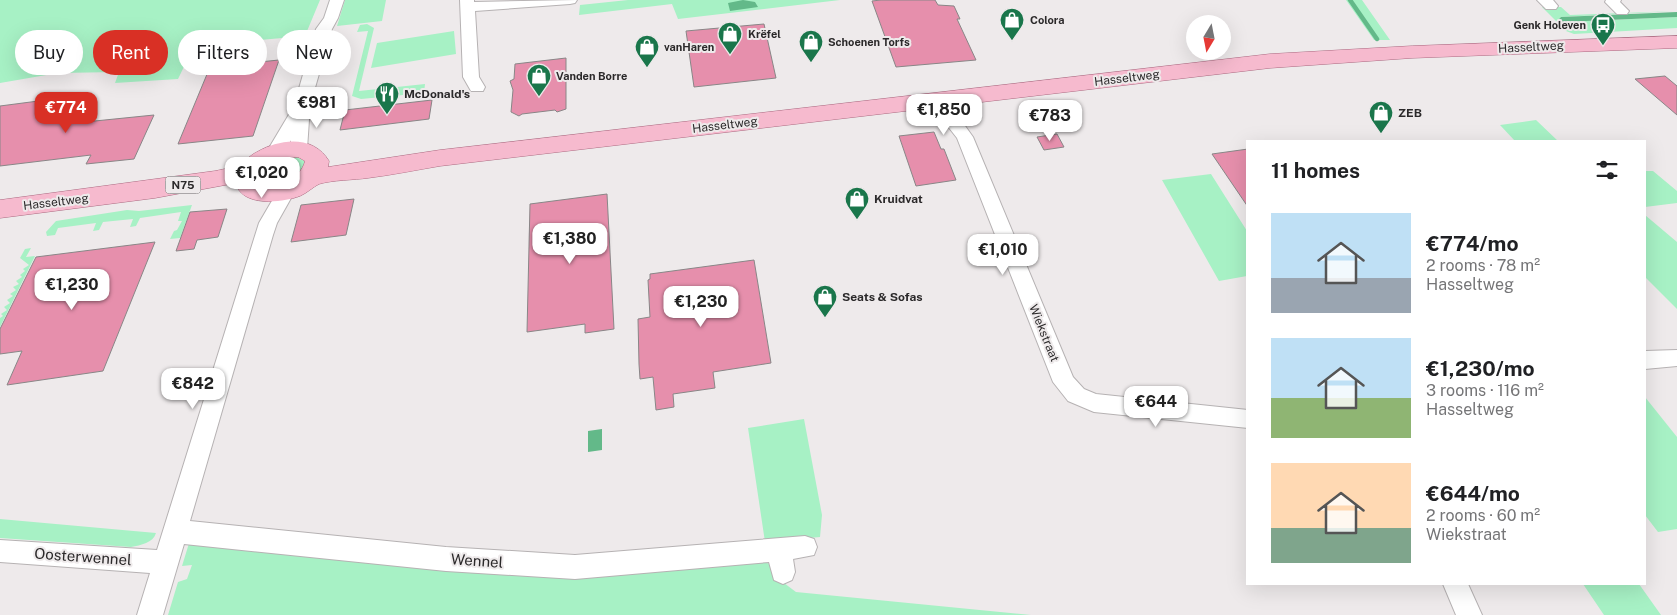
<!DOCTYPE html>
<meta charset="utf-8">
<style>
body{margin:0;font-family:"Public Sans",sans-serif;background:#f2f2f2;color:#202124;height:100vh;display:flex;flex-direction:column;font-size:19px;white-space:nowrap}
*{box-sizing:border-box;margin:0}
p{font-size:16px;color:#757577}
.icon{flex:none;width:28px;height:28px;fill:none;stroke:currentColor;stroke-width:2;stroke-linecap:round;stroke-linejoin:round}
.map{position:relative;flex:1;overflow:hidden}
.panel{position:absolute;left:1246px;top:140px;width:400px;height:445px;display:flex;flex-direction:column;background:#fff;border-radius:0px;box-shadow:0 5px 20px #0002}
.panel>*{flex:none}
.top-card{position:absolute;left:15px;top:30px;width:475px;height:45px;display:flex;gap:10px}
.needle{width:32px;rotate:190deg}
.controls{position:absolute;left:1186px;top:15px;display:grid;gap:10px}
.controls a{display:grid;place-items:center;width:45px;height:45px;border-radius:50%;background:#fff;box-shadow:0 5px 20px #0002;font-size:25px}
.price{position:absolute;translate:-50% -42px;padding:0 11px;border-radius:10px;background:#fff;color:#222;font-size:16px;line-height:32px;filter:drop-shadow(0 1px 2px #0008)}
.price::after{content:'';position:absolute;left:50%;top:30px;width:15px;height:11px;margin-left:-8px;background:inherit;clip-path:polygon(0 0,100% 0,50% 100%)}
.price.current{background:#d93025;color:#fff}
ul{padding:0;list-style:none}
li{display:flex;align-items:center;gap:15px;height:125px;padding:0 25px}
li span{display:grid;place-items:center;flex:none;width:140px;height:100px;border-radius:0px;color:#555}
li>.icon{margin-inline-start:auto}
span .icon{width:60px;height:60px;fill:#fffc;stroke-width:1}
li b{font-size:21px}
h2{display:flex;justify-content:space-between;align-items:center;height:60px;padding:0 25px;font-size:21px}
.tag{padding:0 18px;border-radius:22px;background:#fff;box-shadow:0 5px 20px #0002;font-size:18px;line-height:45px}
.tag.current{background:#d93025;color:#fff}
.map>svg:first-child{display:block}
</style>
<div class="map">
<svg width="1677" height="615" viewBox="0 0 1677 615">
<rect width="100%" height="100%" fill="#eeeaeb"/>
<path fill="#a7f1c5" d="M0,0H320L305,36L194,46L178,79L115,83L119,72L58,73L0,83Z
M345,0H386L382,21L337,26Z
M628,0H840L678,19L672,4L579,15L580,5Z
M1346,0H1362L1390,40H1374Z
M1542,7H1561L1570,15L1677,11L1561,17L1559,19L1563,22L1677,17V28L1574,34L1566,31Z
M367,24L374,28L359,91L425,84L424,93L361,99L352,96L368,31L357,32L360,25Z
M454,31L456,54L371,68L377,43Z
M1536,120L1558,141H1515L1500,125Z
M295,156L304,161C308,180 275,188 262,180L260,172L268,163Z
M1645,171H1653L1677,191V203L1645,207Z
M1211,174L1247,231V276L1219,281L1162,180Z
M192,205L180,238L170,239L174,231L177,230L182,221H178L181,212L140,218L136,226L130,227L133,219L103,222L99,230L93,231L96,223L58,228L55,235L47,236L46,232L56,221L127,210L139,211Z
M1645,215L1677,242V309L1645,277Z
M31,248L26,257L35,256L0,327V318L3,316L1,314L7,310L4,307L10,303L7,300L13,296L10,294L16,290L13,287L19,284L16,281L22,277L20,275L25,271L23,269L29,265L20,258L25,249Z
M1645,397L1677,437V529L1658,532L1645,515Z
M804,419L822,515L820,537L765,542L748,428Z
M0,519L156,533C153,543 141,545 131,547L0,538Z
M190,540L425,561H758L771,564L776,577L796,592L1031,615H168L178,582L187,579L192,565L182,566Z
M1583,584H1639L1661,615H1604Z"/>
<path fill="#63b989" d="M743,0L755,2L758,7L730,11L728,3Z
M1677,12V17L1563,22L1559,19L1561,17Z
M602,429V450L588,452V431Z"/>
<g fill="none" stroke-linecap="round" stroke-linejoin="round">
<path stroke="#63b989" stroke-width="4.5" d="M1350,0L1377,39"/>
</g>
<path fill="#e68fac" stroke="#898687" d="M881,0H935L938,5L954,6L960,19H957L976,60L896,67L872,1Z
M764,24L776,78L694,87L686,31Z
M566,58V109L557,112L555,110L522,114L519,116L511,112L513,90L510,81L514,79L515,64Z
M279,60L253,136L178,144L210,67Z
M1665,76L1677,86V115L1635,79Z
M46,100L42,107L96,101L85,122L154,115L134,159L86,164L91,155L0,166V106Z
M432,100L429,119L340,130L345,110Z
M934,132L941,149H944L956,180L916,186L899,136Z
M1057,134L1064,147L1044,150L1037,137Z
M1248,149V207L1212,154Z
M607,194L614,329L585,333V324L527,332L530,204Z
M354,199L346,235L291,242L301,205Z
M227,209L218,237L197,240L194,249L176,251L190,212Z
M155,242L103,371L7,385L22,351L0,354V329L36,257Z
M754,260L771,363L713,372L715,388L673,394L674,407L656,410L653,377L640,379L639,364L638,319L650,317L648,280L650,279V274Z"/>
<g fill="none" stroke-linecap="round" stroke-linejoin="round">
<defs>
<path id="street" d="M330,0H344L338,18L332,29L310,105L307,149L304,153L298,155L292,153L289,149L291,140L281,157L275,159L269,157L266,153L294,106L316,29L324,18Z
M460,0H474V2L577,0L575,3L570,4L475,11L479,77L485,87L483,91H471L463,77Z
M1537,0H1553L1558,6L1556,9H1546Z
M1606,0H1621L1620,2L1629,11L1627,14H1617L1605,2Z
M941,109L958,116L973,137L1073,377L1084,389L1096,394L1248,410V428L1094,412L1068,401L1053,382L957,138L946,124L935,118L933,114L935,110Z
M286,185L292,187L295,191L277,223L273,235L190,521L446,547L575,555L805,536L814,539L817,547L814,555L793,559L795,572L792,580L783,584L774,580L769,562L575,579L446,571L184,544L163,615H137L150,573L0,562V540L157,550L259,223L280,187Z
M1677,350V366L1645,369V351Z
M1443,584H1468L1482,615H1456Z"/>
<path id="primary" d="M1677,36V48L1412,58L1270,68L440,166C416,170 392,175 368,178C354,180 332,180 319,184C313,187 307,193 300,196C282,203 241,207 236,183L155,198L0,218V200L215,171C225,169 236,167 244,161C249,158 252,154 257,152C281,138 313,135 329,161L328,167L440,150L1270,54L1412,46ZM298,157L305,161C301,178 277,192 260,181V174C271,162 282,158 298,157Z"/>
</defs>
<use href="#street" stroke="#b6b2b3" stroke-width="2"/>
<use href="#primary" stroke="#ab6980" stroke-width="1"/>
<use href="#street" fill="#fff" fill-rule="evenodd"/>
<use href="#primary" fill="#f6bace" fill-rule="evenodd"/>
</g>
<defs>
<symbol id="shop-pin" viewBox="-11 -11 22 30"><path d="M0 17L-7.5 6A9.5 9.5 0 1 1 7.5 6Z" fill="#1a764b" stroke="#eeeaeb"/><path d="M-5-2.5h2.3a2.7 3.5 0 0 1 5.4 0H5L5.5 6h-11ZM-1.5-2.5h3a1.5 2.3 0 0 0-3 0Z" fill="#fff"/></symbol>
<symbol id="bus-pin" viewBox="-11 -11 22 30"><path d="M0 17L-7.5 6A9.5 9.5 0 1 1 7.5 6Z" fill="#1a764b" stroke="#eeeaeb"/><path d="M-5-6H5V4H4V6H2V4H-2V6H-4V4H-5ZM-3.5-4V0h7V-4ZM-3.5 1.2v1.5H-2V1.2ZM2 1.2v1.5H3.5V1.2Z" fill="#fff"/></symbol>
<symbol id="restaurant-pin" viewBox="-11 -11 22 30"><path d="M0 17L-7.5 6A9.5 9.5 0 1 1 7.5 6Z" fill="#1a764b" stroke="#eeeaeb"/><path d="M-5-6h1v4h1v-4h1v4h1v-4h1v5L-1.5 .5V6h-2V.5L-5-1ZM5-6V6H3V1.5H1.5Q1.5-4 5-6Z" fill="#fff"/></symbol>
</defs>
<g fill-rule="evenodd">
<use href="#shop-pin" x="998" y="6" width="28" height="38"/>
<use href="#bus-pin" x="1589" y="11" width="28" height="38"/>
<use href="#shop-pin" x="716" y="20" width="28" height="38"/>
<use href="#shop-pin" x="797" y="28" width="28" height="38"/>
<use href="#shop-pin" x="633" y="33" width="28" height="38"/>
<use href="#shop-pin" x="525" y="62" width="28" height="38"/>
<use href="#restaurant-pin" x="373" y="80" width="28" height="38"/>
<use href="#shop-pin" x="1367" y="99" width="28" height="38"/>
<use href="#shop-pin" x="843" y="185" width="28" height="38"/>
<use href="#shop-pin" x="811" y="283" width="28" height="38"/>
</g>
<g text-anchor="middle" stroke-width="4" stroke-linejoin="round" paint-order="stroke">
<g font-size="11" font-weight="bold" fill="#2b292a" stroke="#eeeaeb" text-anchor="start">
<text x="1030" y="24">Colora</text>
<text x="1586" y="29" text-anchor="end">Genk Holeven</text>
<text x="748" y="38">Krëfel</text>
<text x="828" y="46">Schoenen Torfs</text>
<text x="664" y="51">vanHaren</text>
<text x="556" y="80">Vanden Borre</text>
</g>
<rect fill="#eeeaeb" stroke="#666364" stroke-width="1" x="165.5" y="176.5" width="35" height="17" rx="4"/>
<g font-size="11" font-weight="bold" fill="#2b292a">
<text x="183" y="189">N75</text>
</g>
<g font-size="12" fill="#2b292a" stroke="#eeeaeb">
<text transform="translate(1531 47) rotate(-3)" y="4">Hasseltweg</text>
<text transform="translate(1127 78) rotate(-7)" y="4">Hasseltweg</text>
<text transform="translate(725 125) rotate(-7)" y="4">Hasseltweg</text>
<text transform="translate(56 202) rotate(-7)" y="4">Hasseltweg</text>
<text transform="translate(1044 333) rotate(68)" y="4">Wiekstraat</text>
</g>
<g font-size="12" font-weight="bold" fill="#2b292a" stroke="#eeeaeb" text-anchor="start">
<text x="404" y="98">McDonald's</text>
<text x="1398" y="117">ZEB</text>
<text x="874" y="203">Kruidvat</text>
<text x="842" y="301">Seats &amp; Sofas</text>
</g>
<g font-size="15" fill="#2b292a" stroke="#eeeaeb">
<text transform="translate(83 557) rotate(4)" y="5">Oosterwennel</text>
<text transform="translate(477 561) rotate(4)" y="5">Wennel</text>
</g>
</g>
</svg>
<div class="controls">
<a><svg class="needle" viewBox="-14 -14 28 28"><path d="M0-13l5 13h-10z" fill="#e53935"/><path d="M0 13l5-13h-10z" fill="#757577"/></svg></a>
</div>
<b class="price" style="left:317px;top:129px">€981</b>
<b class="price current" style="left:66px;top:134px">€774</b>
<b class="price" style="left:944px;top:136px">€1,850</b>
<b class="price" style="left:1050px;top:142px">€783</b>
<b class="price" style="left:262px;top:199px">€1,020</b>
<b class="price" style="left:570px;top:265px">€1,380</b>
<b class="price" style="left:1003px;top:276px">€1,010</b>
<b class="price" style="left:72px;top:311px">€1,230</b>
<b class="price" style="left:701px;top:328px">€1,230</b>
<b class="price" style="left:193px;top:410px">€842</b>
<b class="price" style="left:1156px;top:428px">€644</b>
<div class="top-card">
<a class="tag">Buy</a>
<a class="tag current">Rent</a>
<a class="tag">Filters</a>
<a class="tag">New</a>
</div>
<section class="panel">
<h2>11 homes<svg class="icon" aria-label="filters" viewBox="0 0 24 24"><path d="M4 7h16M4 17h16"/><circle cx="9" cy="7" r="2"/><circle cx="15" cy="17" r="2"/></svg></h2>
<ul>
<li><span style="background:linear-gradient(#bfe0f5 65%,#9aa5b1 0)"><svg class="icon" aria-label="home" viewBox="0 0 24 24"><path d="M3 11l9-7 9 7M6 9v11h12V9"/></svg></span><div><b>€774/mo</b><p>2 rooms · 78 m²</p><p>Hasseltweg</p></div></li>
<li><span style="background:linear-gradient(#bfe0f5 60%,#8fb573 0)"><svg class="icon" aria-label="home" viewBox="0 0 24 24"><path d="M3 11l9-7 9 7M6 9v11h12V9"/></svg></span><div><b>€1,230/mo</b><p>3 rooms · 116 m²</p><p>Hasseltweg</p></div></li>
<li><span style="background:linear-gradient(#ffd9b3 65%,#7fa58c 0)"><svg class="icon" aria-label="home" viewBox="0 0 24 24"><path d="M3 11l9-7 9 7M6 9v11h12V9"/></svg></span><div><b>€644/mo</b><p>2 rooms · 60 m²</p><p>Wiekstraat</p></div></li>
</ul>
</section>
</div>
